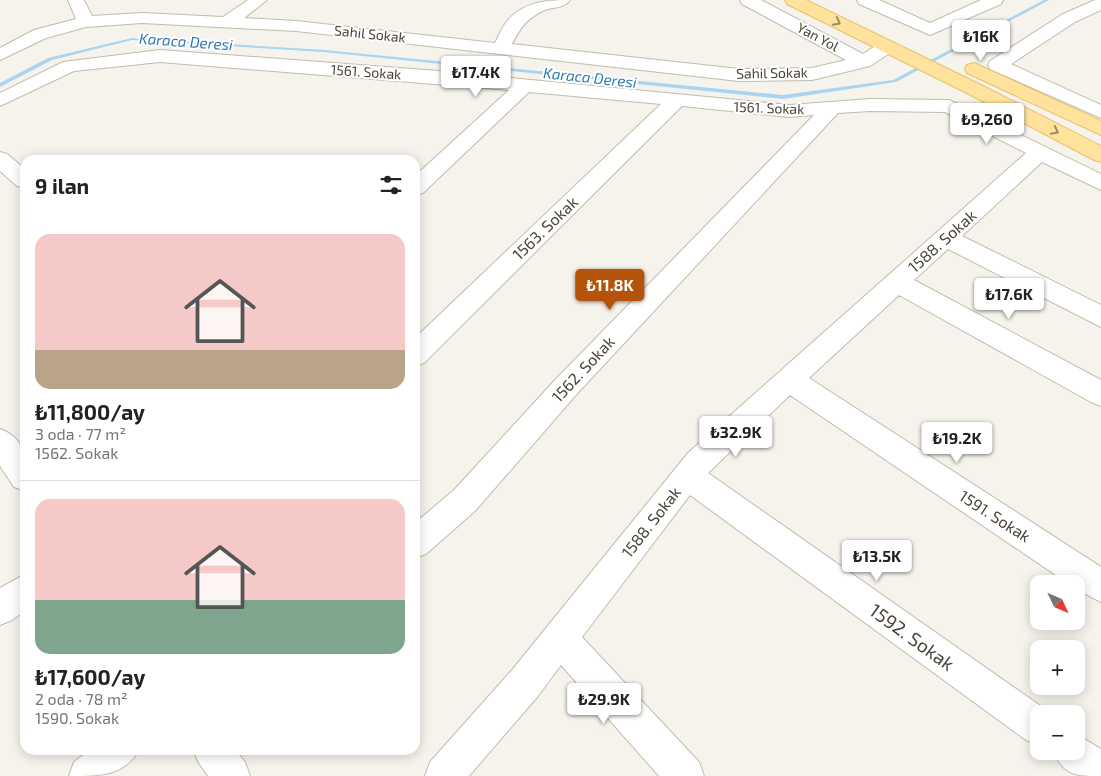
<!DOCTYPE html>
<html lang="tr">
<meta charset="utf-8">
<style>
body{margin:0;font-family:"Exo 2",sans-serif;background:#f6f6f6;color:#222;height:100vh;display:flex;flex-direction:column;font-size:19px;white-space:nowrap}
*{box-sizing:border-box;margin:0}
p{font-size:16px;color:#767676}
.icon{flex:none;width:28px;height:28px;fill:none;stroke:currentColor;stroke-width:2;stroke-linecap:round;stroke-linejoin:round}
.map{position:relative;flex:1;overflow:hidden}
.details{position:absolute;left:20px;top:155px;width:400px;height:600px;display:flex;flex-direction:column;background:#fff;border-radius:15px;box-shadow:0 2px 12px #0003}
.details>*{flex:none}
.needle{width:32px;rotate:134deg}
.controls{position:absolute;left:1030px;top:575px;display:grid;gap:10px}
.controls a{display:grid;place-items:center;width:55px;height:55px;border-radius:10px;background:#fff;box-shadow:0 2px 12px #0003;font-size:25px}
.price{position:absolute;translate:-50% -42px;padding:0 11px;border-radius:5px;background:#fff;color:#222;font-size:16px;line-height:32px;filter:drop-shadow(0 1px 2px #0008)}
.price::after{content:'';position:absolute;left:50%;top:30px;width:15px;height:11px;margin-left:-8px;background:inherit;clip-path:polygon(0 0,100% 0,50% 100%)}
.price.current{background:#b45309;color:#fff}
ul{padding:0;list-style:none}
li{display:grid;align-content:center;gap:10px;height:265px;padding:0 15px}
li+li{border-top:1px solid #e0e0e0}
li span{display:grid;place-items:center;height:155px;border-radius:15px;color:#555}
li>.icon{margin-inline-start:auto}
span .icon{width:90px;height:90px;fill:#fffc;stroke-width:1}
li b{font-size:21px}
h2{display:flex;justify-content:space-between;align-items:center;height:60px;padding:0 15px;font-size:21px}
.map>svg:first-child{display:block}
</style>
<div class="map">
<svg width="1101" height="776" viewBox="0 0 1101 776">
<rect width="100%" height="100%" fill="#f6f3ec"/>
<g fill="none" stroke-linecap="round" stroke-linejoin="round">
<path fill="#a9d4f2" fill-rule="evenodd" d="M1044,0H1049L896,82L783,99L324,52L132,40L52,60L0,87V83L48,58L132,38L324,50L783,95L893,80Z"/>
<defs>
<path id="minor" d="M68,0H84L92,16L142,13L223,17L248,0H267L244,18L296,21L495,43C499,35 503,25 509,19C526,1 548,0 570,0C565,8 553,7 545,10C527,18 520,28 512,44L739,69L812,68L846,60L742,4L740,0H761L863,54C873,48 881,40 893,43L896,47L893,51L870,66L812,80L739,81L296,31L142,23L86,27L46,38L0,60V48L34,30L76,19Z
M857,0H879L930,23L981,0H1003L1001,4L930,35L859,4Z
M1095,0H1101V10L1075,22L1011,64L1101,105V118L990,69L988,65L990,61L1063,14Z
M160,50L439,71L789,105L870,99L949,100L1101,174V190L1042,162L962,236L1101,305V327L948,249L914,280L1101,380V406L1091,402L899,295L809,378L1101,567V602L1076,589V584H1069L790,395L708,473L1052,714H1039V745L1026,740L690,495L582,637L699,762L704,776H659L561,665L538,696L469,776H425L430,762L512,670L688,453L1026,153L945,112L870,111L838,113L575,396L476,510L426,554L415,558V523L454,490L555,380L814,115L789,117L682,106L424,363L415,366V338L661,104L529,92L423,193L415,195V176L509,90L160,62L74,71L0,106V93L63,62Z
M0,152L7,154L25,169V188L17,186L0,171Z
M0,429C30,440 25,465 25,491L14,487L0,466Z
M25,574V611L12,620L0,625V588Z
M1076,734L1101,749V776C1076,776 1064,776 1053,751H1076Z
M90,750H139C124,776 101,776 69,776L74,762Z
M193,750H235L245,762L250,776H208L199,763Z"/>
<path id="major" d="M785,0H806L983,86L1101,146V162L1094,160L969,94L787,4Z
M974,63L1101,121V135L967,73L965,69L967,65Z"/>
</defs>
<use href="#minor" stroke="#c2bbae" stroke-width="2"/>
<use href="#major" stroke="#e6c16a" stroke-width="2"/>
<use href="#minor" fill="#fff" fill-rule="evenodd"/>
<use href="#major" fill="#ffe39c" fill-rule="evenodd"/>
</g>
<defs><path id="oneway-chevron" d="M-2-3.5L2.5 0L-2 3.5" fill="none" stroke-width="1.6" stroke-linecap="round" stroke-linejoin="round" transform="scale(1.25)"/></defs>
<g stroke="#9c8c66">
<use href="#oneway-chevron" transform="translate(837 22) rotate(27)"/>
<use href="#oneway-chevron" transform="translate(1055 131) rotate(28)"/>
</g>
<g text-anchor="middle" stroke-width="4" stroke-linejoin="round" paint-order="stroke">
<g font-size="14" fill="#4b4439" stroke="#fff">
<text transform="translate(370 34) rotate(6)" y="5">Sahil Sokak</text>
<text transform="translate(818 37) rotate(28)" y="5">Yan Yol</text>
<text transform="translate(366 72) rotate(4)" y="5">1561. Sokak</text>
<text transform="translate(772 73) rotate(-1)" y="5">Sahil Sokak</text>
<text transform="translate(769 108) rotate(2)" y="5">1561. Sokak</text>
</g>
<g font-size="15" font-style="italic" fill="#2e7ab2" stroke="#fff">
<text transform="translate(186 42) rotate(4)" y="5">Karaca Deresi</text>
<text transform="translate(590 78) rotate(6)" y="5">Karaca Deresi</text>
</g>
<g font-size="16" fill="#4b4439" stroke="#fff">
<text transform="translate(545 228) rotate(-44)" y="6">1563. Sokak</text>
<text transform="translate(942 241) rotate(-42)" y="6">1588. Sokak</text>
<text transform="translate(583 369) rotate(-47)" y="6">1562. Sokak</text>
<text transform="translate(995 516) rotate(33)" y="6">1591. Sokak</text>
<text transform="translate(651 522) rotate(-52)" y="6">1588. Sokak</text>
</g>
<g font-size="19" fill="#4b4439" stroke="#fff">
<text transform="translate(912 637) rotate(36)" y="7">1592. Sokak</text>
</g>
</g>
</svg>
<div class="controls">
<a><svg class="needle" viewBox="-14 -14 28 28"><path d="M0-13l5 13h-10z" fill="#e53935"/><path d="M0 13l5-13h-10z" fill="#767676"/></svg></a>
<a>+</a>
<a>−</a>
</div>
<b class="price" style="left:981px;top:62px">₺16K</b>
<b class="price" style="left:476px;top:98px">₺17.4K</b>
<b class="price" style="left:987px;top:145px">₺9,260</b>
<b class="price current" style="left:610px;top:311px">₺11.8K</b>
<b class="price" style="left:1009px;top:320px">₺17.6K</b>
<b class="price" style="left:736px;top:458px">₺32.9K</b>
<b class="price" style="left:957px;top:464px">₺19.2K</b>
<b class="price" style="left:877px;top:582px">₺13.5K</b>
<b class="price" style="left:604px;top:725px">₺29.9K</b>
<section class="details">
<h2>9 ilan<svg class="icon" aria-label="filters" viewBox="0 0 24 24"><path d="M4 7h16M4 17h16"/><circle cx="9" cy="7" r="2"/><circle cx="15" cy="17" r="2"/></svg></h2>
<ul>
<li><span style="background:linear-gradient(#f6c9c9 75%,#b9a48a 0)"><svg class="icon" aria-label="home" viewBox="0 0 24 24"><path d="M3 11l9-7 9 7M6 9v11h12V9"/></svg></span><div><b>₺11,800/ay</b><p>3 oda · 77 m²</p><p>1562. Sokak</p></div></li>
<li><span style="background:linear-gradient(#f6c9c9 65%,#7fa58c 0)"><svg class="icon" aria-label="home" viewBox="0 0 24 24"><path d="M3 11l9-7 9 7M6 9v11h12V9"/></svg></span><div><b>₺17,600/ay</b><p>2 oda · 78 m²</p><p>1590. Sokak</p></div></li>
</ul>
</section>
</div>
